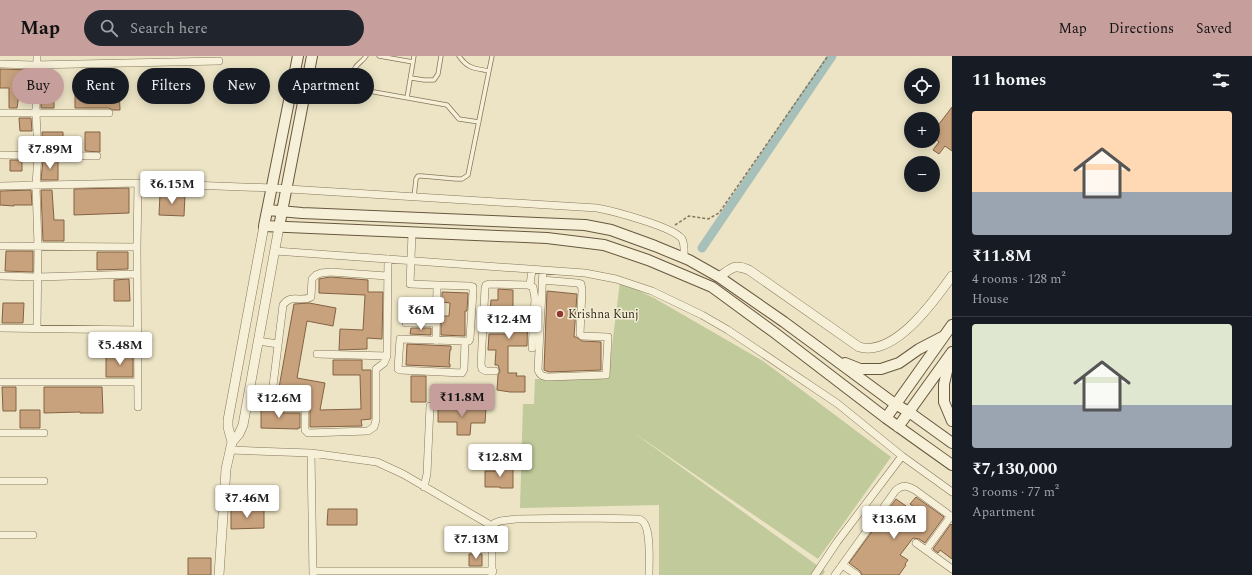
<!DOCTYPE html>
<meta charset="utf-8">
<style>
body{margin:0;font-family:Spectral,serif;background:#20242c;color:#f1f3f6;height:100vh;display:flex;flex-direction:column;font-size:15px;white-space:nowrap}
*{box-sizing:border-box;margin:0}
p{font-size:13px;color:#9ea1a6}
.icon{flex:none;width:22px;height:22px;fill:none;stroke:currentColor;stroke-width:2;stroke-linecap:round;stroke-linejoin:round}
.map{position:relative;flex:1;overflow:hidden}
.side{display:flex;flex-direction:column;background:#171b24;width:300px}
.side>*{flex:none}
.top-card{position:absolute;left:12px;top:12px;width:380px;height:36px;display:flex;gap:8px}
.fabs{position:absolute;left:904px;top:12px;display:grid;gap:8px}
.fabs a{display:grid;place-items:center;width:36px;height:36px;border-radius:50%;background:#171b24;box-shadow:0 2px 10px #0003;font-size:20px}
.price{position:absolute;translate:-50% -34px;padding:0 9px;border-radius:4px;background:#fff;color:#222;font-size:13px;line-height:26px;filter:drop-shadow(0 1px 2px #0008)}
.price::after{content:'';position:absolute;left:50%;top:24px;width:12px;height:9px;margin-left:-6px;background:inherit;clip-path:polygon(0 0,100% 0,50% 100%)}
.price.on{background:#c69e9c;color:#111}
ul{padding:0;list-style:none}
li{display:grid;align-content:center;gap:8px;height:212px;padding:0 20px}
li+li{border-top:1px solid #363941}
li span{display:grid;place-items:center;height:124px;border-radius:4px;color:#555}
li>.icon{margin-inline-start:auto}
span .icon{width:72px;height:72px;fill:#fffc;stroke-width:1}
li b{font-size:17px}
h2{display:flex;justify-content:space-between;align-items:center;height:48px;padding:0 20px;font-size:17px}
.pill{padding:0 14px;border-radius:18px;background:#171b24;box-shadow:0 2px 10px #0003;font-size:14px;line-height:36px}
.pill.on{background:#c69e9c;color:#111}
header{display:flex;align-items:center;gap:24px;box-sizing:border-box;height:56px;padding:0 20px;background:#c69e9c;color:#111}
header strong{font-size:19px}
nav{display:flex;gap:22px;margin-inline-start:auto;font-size:14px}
.search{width:280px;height:36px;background:#20242c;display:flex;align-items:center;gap:10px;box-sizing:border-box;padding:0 14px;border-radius:22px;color:#9ea1a6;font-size:15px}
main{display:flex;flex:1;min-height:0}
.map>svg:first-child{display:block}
</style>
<header>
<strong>Map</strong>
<div class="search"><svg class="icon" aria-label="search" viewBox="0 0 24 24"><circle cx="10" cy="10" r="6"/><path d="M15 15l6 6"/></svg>Search here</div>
<nav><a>Map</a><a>Directions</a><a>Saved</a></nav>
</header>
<main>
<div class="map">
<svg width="952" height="519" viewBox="0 0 952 519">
<rect width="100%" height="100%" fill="#ece4c5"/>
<path fill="#c0ca9a" d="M620,226L654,242L763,305L891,401L818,503L630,374L825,515L823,519H659V449L520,452L523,348H534L535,323L608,322Z"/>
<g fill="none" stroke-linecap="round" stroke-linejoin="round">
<path stroke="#a7c0ba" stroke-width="9" d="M702,192L832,0"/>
</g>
<path fill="#c8a27d" stroke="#846243" d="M0,13L32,14L31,31H20L17,52H9V32H0Z
M41,31H54V52H41Z
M75,32H105V33H119L120,54H113L109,52H75Z
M952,51V95L945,90L939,98L933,94L939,86L933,81V76Z
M19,62H31L32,75H20Z
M42,76H63V95L43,94Z
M85,76H100V96L85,95Z
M10,104H22V115H10Z
M43,104L58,105V124H41Z
M129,132V157L74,159V133Z
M31,134L32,149H14V150L0,149V135Z
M41,134H52L54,164H64V185H43Z
M160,138L185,139L184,160L159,159Z
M6,195H33V216L5,215Z
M97,196H128V213L97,214Z
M330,221L368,224V236H383L382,283L367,282V293L339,294L340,273L363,274L365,239L319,237V223Z
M129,223L130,245H114V224Z
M498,233L513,234V251H516V254H528L527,290H508V317H517L516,320H525V336H510L497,334L498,319L500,315L498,309H495L496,294H488L489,278H509L510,261H501V258H490L491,244H498Z
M547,235L577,238L574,281H576L582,285L601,286V314L549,316L544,314Z
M442,236L468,237L467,255H465V280L441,279V260H449L450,247L442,246Z
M3,247H24L23,267H2Z
M309,247L336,252L333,270L307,265L297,322L325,327L320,354L361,353L360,319H333V304H362V314H371V363L361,364L362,370L310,371V343L278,337L294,248Z
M411,272H431V279L410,278Z
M407,288L451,290V294H450L449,308H450V311L406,309Z
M106,300H133V321H106Z
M411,320H426V346H411Z
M2,331H16V355H3Z
M44,331H102L103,357H80V356L44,357Z
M261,352L283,353V357H300V372H298V373L261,372Z
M438,352H486L485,367H471L470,379H457V366H438Z
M20,354H40V372H20Z
M500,410H513V432H500V431H485V415H500Z
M916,441L944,461L925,487L919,483L913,482L900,499L908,504L905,508L906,509L899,519H862L860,515L849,507L896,443L906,450L897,462L911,472L922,457L910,448Z
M328,453H357V469H327Z
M231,454H264V472L231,473Z
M951,468L952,469V503L940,494L938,497L933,493Z
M469,498H482V510H469Z
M188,502H211V519H188Z"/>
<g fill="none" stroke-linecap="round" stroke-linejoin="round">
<defs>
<path id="service" d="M366,0C363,5 358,7 355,12C347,22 351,31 363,34L447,49L459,63L479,66
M379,0L413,6
M459,0C468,13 474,12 489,15
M411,22L424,24H434L438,18L441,0
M407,42L414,0
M414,141L416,123L418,120H422L456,123H462L468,119L492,0"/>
<path id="minor" d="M37,0L36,57L38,98L36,130L38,190L37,272
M0,8L33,9L219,5
M0,57H109
M0,99L97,100
M138,127L137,191L138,351
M0,130L138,127L272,132L597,152C613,155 674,171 682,183C685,189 684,196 684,202
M412,177L410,228L437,229L469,230L473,231V235L470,282L469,285H465L400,283L398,313L400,314L462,317L464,313L465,285
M0,190L137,191
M275,195L585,217L616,223L652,235L702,259L728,274L838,348L902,400
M0,220L38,221L137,218
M387,220L331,216L321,217L316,219L312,223L311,241C301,247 292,237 283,249L272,338L274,342L276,343L303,346L305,350V374L308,377L368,375L374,371L376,364V313L384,307L387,300L388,203
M542,224L577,227L581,228L582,234L580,278L582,280L608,281L606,319L547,321C542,320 540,319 538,314L543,214
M530,229L532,214
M406,267H436
M0,272L138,274
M258,285L278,288
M436,285L437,229
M317,298L387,300
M495,315H486L482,313L481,308L485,232L486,229L489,228L528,229L533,231L535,243L532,292
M0,326H138
M0,377H44
M230,394L311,397L377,406L403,418L492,470
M311,397L313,519
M0,425H44
M424,431L427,418L430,350
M0,479H33
M916,487L952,513
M926,494L951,460
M842,509L857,519
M313,515H493
M492,519V470L495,467L500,465L516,463L588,462L639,463C641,464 643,465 644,467C651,476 649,507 649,519
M815,519L837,486L902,400L952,436
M835,519L896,434C903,428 908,430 915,434L952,461"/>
<path id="tertiary" d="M719,221C731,213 734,207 749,214L859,291C895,301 934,245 952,220
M232,386L228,371V364L264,170
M219,519L226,413L232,386L239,378L243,369L279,171"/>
<path id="secondary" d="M298,0L264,170L547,182L604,189L648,204L712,231L775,277L886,362L952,409
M268,154L302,157L585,169L611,174L655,190L689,204L719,221L784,266L895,348L909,356L952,387
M279,171L312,0
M950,302L944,328V346L952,365
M845,307L860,313H881L899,307L919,293L944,280
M886,362L952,269
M898,371L952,296"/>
</defs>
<use href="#service" stroke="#86765c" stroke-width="5"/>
<use href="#minor" stroke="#86765c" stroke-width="8"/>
<use href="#tertiary" stroke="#86765c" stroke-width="10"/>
<use href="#secondary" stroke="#68573f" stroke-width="12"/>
<path stroke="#86765c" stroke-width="1.5" stroke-dasharray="3 2" stroke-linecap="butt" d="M675,169L689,160L708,163L719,157L828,0"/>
<use href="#service" stroke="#f7f0d8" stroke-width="3.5"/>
<use href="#minor" stroke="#f7f0d8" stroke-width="7"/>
<use href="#tertiary" stroke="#f7f0d8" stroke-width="9"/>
<use href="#secondary" stroke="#f7f0d8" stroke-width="10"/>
</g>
<circle fill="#92372f" stroke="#f4edd5" stroke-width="1.5" cx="560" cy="258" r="4"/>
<g text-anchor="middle" stroke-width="3" stroke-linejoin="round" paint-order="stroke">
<g font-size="12" fill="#372d1f" stroke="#f4edd5" text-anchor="start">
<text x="568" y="262">Krishna Kunj</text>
</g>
</g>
</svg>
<div class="fabs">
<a><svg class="icon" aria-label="locate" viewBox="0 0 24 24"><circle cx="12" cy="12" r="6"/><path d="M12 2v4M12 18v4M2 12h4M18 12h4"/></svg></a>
<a>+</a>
<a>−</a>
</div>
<b class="price" style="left:50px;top:114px">₹7.89M</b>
<b class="price" style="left:172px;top:149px">₹6.15M</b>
<b class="price" style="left:421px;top:275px">₹6M</b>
<b class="price" style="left:509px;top:284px">₹12.4M</b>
<b class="price" style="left:120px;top:310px">₹5.48M</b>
<b class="price on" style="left:462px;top:362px">₹11.8M</b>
<b class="price" style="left:279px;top:363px">₹12.6M</b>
<b class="price" style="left:500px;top:422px">₹12.8M</b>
<b class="price" style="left:247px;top:463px">₹7.46M</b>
<b class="price" style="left:894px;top:484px">₹13.6M</b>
<b class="price" style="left:476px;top:504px">₹7.13M</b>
<div class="top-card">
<a class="pill on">Buy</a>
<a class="pill">Rent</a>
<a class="pill">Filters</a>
<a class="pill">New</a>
<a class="pill">Apartment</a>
</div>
</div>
<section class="side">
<h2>11 homes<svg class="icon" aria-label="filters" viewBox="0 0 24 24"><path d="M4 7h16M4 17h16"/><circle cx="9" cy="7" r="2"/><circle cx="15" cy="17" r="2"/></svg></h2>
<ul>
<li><span style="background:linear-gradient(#ffd9b3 65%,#9aa5b1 0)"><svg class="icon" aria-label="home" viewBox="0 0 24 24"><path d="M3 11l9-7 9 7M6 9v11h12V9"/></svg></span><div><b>₹11.8M</b><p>4 rooms · 128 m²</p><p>House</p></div></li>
<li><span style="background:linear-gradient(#dfe7d0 65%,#9aa5b1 0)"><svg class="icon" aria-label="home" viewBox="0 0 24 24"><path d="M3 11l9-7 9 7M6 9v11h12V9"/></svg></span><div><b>₹7,130,000</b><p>3 rooms · 77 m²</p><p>Apartment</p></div></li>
</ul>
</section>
</main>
